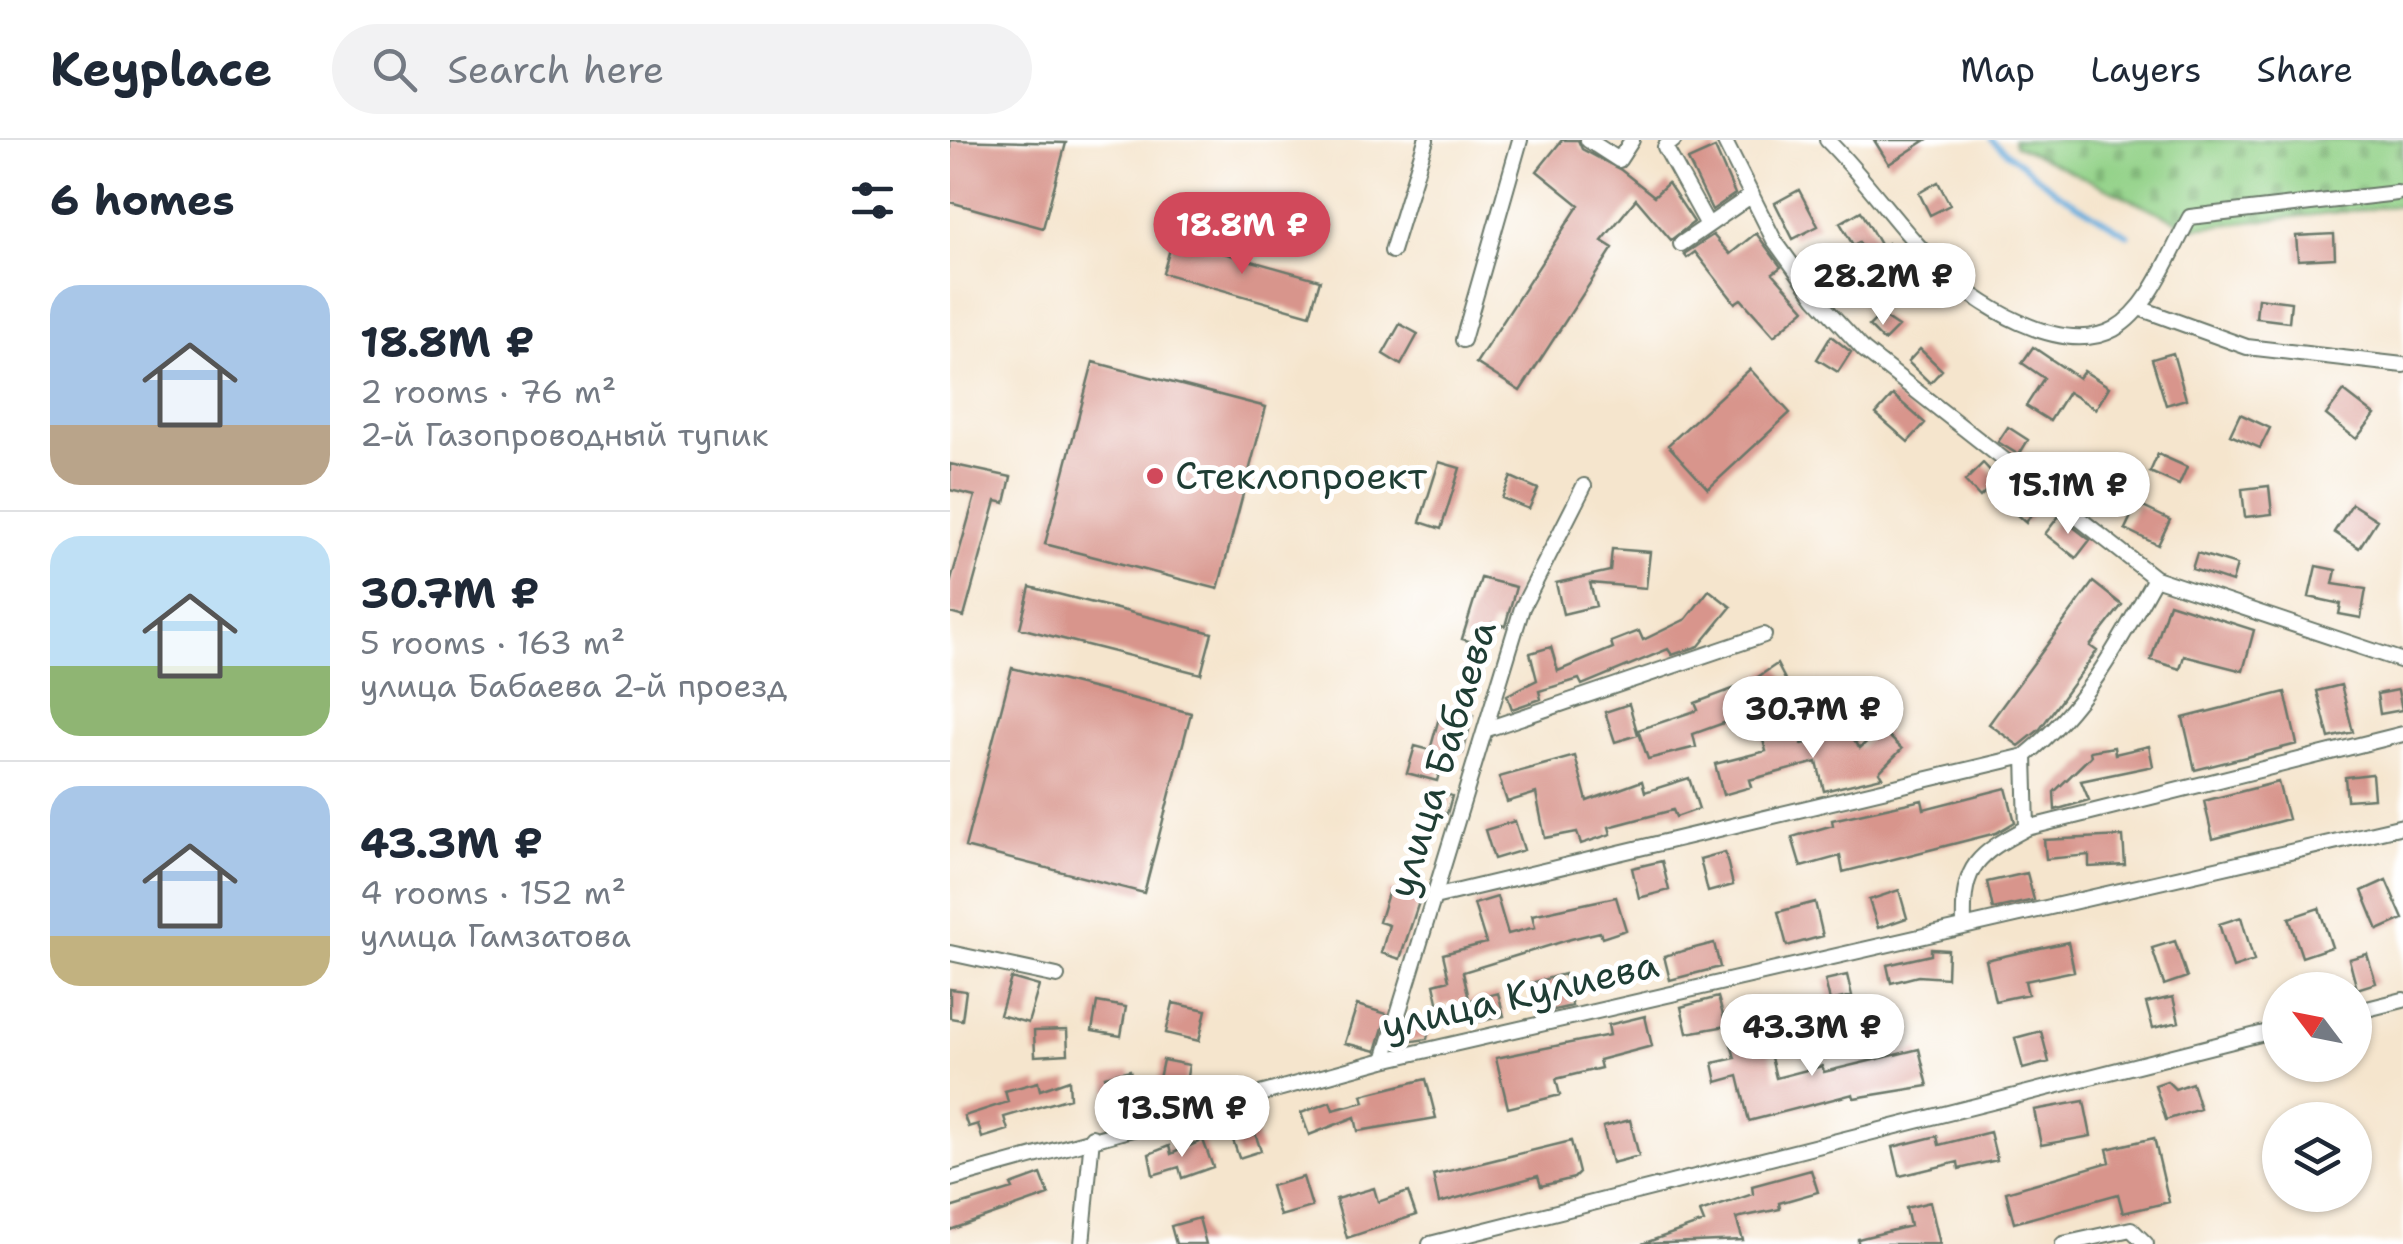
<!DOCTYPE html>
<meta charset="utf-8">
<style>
body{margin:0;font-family:"Shantell Sans",sans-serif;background:#f2f2f3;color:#1f2937;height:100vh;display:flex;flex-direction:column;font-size:38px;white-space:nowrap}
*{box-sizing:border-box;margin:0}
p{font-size:32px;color:#747a83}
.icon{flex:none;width:55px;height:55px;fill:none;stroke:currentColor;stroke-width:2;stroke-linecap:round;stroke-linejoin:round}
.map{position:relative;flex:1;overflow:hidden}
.details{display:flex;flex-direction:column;background:#fff;width:950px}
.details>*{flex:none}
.needle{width:65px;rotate:302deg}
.controls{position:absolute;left:1312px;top:832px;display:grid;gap:20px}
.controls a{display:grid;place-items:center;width:110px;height:110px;border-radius:50%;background:#fff;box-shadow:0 2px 8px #0004;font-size:50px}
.price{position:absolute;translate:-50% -85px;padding:0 22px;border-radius:35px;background:#fff;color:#222;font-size:32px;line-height:65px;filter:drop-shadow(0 2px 5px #0008)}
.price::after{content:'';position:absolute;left:50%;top:60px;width:30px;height:22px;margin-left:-15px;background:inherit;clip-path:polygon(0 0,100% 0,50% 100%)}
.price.active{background:#d1495b;color:#fff}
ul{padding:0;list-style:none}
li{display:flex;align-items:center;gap:30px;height:250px;padding:0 50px}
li+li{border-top:2px solid #e0e1e3}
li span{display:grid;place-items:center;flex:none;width:280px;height:200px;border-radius:30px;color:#555}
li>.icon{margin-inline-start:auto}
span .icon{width:120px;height:120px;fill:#fffc;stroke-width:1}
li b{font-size:42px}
h2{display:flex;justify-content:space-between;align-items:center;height:120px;padding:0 50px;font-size:42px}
header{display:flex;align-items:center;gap:60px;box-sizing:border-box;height:140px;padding:0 50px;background:#fff;border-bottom:2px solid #e0e1e3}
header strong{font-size:48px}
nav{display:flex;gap:55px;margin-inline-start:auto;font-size:35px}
.search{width:700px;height:90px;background:#f2f2f3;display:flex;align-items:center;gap:25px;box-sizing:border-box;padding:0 35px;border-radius:55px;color:#747a83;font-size:38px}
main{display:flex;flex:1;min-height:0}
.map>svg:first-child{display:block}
</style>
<header>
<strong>Keyplace</strong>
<div class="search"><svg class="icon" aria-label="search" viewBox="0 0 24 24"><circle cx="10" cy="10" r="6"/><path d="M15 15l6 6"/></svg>Search here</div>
<nav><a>Map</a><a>Layers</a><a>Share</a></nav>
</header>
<main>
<section class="details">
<h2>6 homes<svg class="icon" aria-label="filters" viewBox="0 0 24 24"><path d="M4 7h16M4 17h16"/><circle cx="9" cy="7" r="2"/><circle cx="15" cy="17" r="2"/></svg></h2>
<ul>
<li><span style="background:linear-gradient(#a9c7e8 70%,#b9a48a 0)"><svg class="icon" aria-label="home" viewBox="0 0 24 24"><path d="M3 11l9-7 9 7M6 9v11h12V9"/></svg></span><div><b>18.8M ₽</b><p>2 rooms · 76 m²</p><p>2-й Газопроводный тупик</p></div></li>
<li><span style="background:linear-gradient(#bfe0f5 65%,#8fb573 0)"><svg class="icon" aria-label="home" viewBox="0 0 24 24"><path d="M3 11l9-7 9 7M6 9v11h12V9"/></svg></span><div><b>30.7M ₽</b><p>5 rooms · 163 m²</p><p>улица Бабаева 2-й проезд</p></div></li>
<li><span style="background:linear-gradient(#a9c7e8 75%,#c2b280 0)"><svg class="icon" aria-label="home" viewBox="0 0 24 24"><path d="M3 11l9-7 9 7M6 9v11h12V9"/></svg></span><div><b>43.3M ₽</b><p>4 rooms · 152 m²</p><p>улица Гамзатова</p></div></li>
</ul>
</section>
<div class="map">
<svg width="1453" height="1104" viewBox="0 0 1453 1104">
<defs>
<pattern id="cemetery-stones" width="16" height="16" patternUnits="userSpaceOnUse" patternTransform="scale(2.5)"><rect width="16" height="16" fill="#92d187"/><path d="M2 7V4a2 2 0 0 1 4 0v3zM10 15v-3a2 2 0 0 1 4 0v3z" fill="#7db475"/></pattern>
</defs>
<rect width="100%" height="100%" fill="#fff"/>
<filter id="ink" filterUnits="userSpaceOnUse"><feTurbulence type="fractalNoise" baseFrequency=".01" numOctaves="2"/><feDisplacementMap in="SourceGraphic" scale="20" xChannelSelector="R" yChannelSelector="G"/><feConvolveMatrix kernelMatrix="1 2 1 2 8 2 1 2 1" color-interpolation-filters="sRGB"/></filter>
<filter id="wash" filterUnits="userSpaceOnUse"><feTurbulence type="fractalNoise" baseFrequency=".0048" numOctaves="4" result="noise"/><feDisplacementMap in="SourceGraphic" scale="40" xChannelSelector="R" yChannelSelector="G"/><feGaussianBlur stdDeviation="2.25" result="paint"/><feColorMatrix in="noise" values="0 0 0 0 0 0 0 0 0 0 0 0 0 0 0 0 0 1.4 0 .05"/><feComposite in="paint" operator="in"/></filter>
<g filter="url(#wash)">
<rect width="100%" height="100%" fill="#f5e5cd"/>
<path fill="url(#cemetery-stones)" stroke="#58875e" stroke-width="2.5" d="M1063,0H1453V65L1242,88L1064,5Z"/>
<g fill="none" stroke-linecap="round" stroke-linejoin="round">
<path stroke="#66acdc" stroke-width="5" d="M1041,0L1107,52L1178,95"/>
</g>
<g id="blocks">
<path fill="#d8958c" d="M0,0L116,3L93,88L0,62Z
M612,0H628L632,9L671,30L704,56L718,43L744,82L721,100L686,59L652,101L663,108L570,251L526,223L629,65L587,31Z
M924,0H976L939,24Z
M765,8L785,54L762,70L738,20Z
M988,42L1000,65L980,75L969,53Z
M849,50L868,86L843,99L825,63Z
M911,71L932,108L938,103L957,129L940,142L909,102L903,105L890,83Z
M806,93L831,127L823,133L855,169L824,196L791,159L785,163L745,112L737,118L734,114L763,95L780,114Z
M1384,94L1385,118L1348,120L1346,96Z
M223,99L370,140L360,175L213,133Z
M1308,158L1341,162L1339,182L1306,178Z
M930,175L948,187L934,201L919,186Z
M450,184L468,194L451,225L433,214Z
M881,196L901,212L888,232L867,219Z
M1083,207L1129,238L1134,231L1159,247L1146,269L1118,252L1100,281L1076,266L1094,238L1072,223Z
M970,209L992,230L980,243L958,222Z
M1223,213L1236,259L1216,265L1202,219Z
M143,222L316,267L268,449L95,404Z
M800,229L840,273L758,349L718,305Z
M1394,251L1425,275L1406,299L1376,275Z
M943,255L975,283L958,302L926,274Z
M1290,274L1320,288L1310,308L1280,295Z
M1058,287L1078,300L1069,315L1048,302Z
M1208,314L1237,327L1229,345L1200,332Z
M489,322L510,328L491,389L470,382Z
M1033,323L1063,355L1067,350L1085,367L1076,383L1038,349L1030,357L1015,341Z
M0,324L61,337L55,363L46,361L14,477L0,473V444L25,356L0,350Z
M561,337L588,349L579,369L552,358Z
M1319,346L1322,374L1295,377L1292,349Z
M1187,364L1220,380L1208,405L1175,389Z
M1402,364L1427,380L1409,408L1384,392Z
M1109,376L1140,400L1126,418L1095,394Z
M662,409L700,412L696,448L640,443L646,466L613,474L606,443L660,431Z
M1247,413L1287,425L1282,442L1242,429Z
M1366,426L1386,430L1383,444L1416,449L1411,478L1389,474L1391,464L1359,457Z
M531,438L566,447L555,486L542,483L535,506L512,499Z
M1143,442L1172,465L1140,506L1147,511L1090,589L1069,606L1039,584Z
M80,447L262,493L251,534L70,488Z
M759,450L781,467L749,506L722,515L718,509L632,545L629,539L589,551L591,559L562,569L557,555L587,540L580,513L601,507L608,531L663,508L661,502L689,491L693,500L736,479Z
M1219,463L1304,490L1293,531L1234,516L1230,529L1201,520Z
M827,524L839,547L793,576L743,594L746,607L698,619L688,590L748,570L745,563L799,543Z
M62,528L241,573L194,753L15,707Z
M1391,545L1403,592L1379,598L1367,551Z
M1448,550L1452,570L1430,574L1427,554Z
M880,551L901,565L885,589L864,575Z
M1335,552L1347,604L1245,630L1233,578Z
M679,564L688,595L665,602L655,572Z
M492,567L523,575L513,613L496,608L487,641L457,633L465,606L480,610Z
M931,588L952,609L929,632L932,637L874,651L867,622L799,640L801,647L773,655L765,624L816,611L813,600L850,595L852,604L899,593L910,608Z
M1199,606L1203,626L1131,641L1139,660L1105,670L1104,652L1141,616L1140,611L1164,607L1165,614Z
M625,616L637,661L692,641L695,652L739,638L749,669L726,677L723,670L659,687L661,694L631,704L627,692L595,698L586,653L557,662L549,637Z
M1422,634L1424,658L1397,660L1395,637Z
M1328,642L1338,679L1263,699L1254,661Z
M1056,648L1065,682L1046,693L893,732L890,716L851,727L842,697L883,685L882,680L972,660L974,669Z
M484,650L502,656L497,674L478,668Z
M565,681L574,710L544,719L535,690Z
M1173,696L1175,725L1139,727V715L1096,719L1094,700Z
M775,712L783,745L758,752L750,719Z
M712,721L719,750L689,758L682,728Z
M1077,733L1084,760L1043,769L1037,742Z
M1436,740L1453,779L1428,790L1412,751Z
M439,750L470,759L450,819L431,813L439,785L429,782Z
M949,750L957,778L928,788L919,760Z
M547,757L558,794L585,787L582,775L666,757L676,790L652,798L650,792L621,799L513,832L519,859L489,866L484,844L499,840L493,814L536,803L524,764Z
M865,762L873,796L837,806L828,772Z
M1369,768L1382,807L1352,817L1339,778Z
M1291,777L1304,821L1283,828L1269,784Z
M1225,801L1237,837L1214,845L1202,808Z
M1118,802L1124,831L1075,841L1078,854L1045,861L1036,820Z
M764,803L770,827L720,840L714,816Z
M981,809L998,810L997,838L968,836L941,843L937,825L981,815Z
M1417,814L1426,843L1407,849L1399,819Z
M614,834L622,866L595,872L593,862L586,864L581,843Z
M897,835L902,856L880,861L875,840Z
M61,838L89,846L78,883L50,875Z
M0,849L16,851L12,880L0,878Z
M548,853L554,876L523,883L518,861Z
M768,857L776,886L737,893L731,867Z
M1223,857L1229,882L1203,888L1196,863Z
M147,862L176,867L171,896L142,891Z
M223,863L256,870L249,901L216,893Z
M407,865L437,874L426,911L395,903Z
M695,876L702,906L649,920L651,928L606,939L610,955L558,968L546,918L660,895L658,885Z
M462,877L481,882L477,899L450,903Z
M801,888L808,912L819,909L826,938L872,926L874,932L969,909L978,946L904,958L903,954L799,981L788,936L767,942L763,923L785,918L778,894Z
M117,890L118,914L85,916L84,891Z
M1091,891L1099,922L1073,929L1065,898Z
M213,920L239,925L234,953L207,948Z
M180,930L186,954L161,960L155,936Z
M476,939L486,978L408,991L405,977L359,995L351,973L380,962L383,970L414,962L412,955Z
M119,940L120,958L54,977L58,990L32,998L28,984L18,987L14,976L58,962L55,951L88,942L90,950Z
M1217,941L1225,949L1242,943L1250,969L1216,980L1205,945Z
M1134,961L1141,996L1091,1005L1084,970Z
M680,980L689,1016L662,1023L653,987Z
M303,987L311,1011L289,1018L281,994Z
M1040,992L1047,1020L1009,1029L1008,1022L950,1036L943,1007L987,996L989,1005Z
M1204,998L1219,1062L1173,1073L1168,1054L1064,1083L1056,1052L1160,1022L1157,1009Z
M253,1000L263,1027L232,1038L229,1027L203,1035L199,1014L219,1006L221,1014Z
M621,1001L629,1033L624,1038L591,1046L588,1036L489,1063L483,1035Z
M861,1030L868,1052L829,1063L830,1069L786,1078L793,1100L692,1104L754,1082L750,1072L803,1054L802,1046Z
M91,1034L99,1055L0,1090V1068L63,1049L61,1045Z
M353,1037L362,1067L330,1076L321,1046Z
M424,1048L428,1062L458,1052L466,1075L397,1098L386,1059Z
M980,1062L990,1104H908V1099L960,1086L956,1068Z
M249,1078L256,1104H226L221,1086Z"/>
</g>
</g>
<g filter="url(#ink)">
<use href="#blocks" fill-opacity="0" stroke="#6a786a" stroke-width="2.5"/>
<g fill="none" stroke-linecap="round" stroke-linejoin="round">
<defs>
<path id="street" d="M638,0L669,20L682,0
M724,0L715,7L758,85
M774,0L824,100L866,158L914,210L1205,438L1453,521
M877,0C917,40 948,87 987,126C1024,163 1111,218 1164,189C1201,168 1220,113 1240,77L1447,53
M731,104L802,55
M442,111L476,0
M1189,168L1297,207L1453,225
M513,200L570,0
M537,589L814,495
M1075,616L1077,688
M484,757L1075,616C1135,567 1168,505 1205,438
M1014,783C1012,725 1028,714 1077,688L1453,594
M0,813L107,836
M1405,872L1453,860
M434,920L572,468L634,346
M0,1039L434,920L1453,686
M132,1104L142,997
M480,1104L1330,889
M1113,1104L1181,1089L1196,1104"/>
</defs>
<use href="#street" stroke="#6a786a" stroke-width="18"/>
<use href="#street" stroke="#fff" stroke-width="14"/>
</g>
</g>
<circle fill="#d1495b" stroke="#fff" stroke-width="4" cx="205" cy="336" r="10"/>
<g text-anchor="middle" stroke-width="10" stroke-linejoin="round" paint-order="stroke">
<g font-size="38" fill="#1f3d34" stroke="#fff" text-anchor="start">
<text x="225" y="349">Стеклопроект</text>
</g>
<g font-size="38" fill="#1f3d34" stroke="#fff">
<text transform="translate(492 619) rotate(-73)" y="13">улица Бабаева</text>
<text transform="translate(570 855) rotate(-13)" y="13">улица Кулиева</text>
</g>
</g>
</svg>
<div class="controls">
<a><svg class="needle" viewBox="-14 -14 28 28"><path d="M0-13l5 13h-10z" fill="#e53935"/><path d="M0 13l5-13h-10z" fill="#747a83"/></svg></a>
<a><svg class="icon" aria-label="layers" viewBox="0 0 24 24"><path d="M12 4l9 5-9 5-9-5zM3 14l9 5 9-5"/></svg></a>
</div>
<b class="price active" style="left:292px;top:137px">18.8M ₽</b>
<b class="price" style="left:933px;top:188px">28.2M ₽</b>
<b class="price" style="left:1118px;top:397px">15.1M ₽</b>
<b class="price" style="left:863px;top:621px">30.7M ₽</b>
<b class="price" style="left:862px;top:939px">43.3M ₽</b>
<b class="price" style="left:232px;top:1020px">13.5M ₽</b>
</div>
</main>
